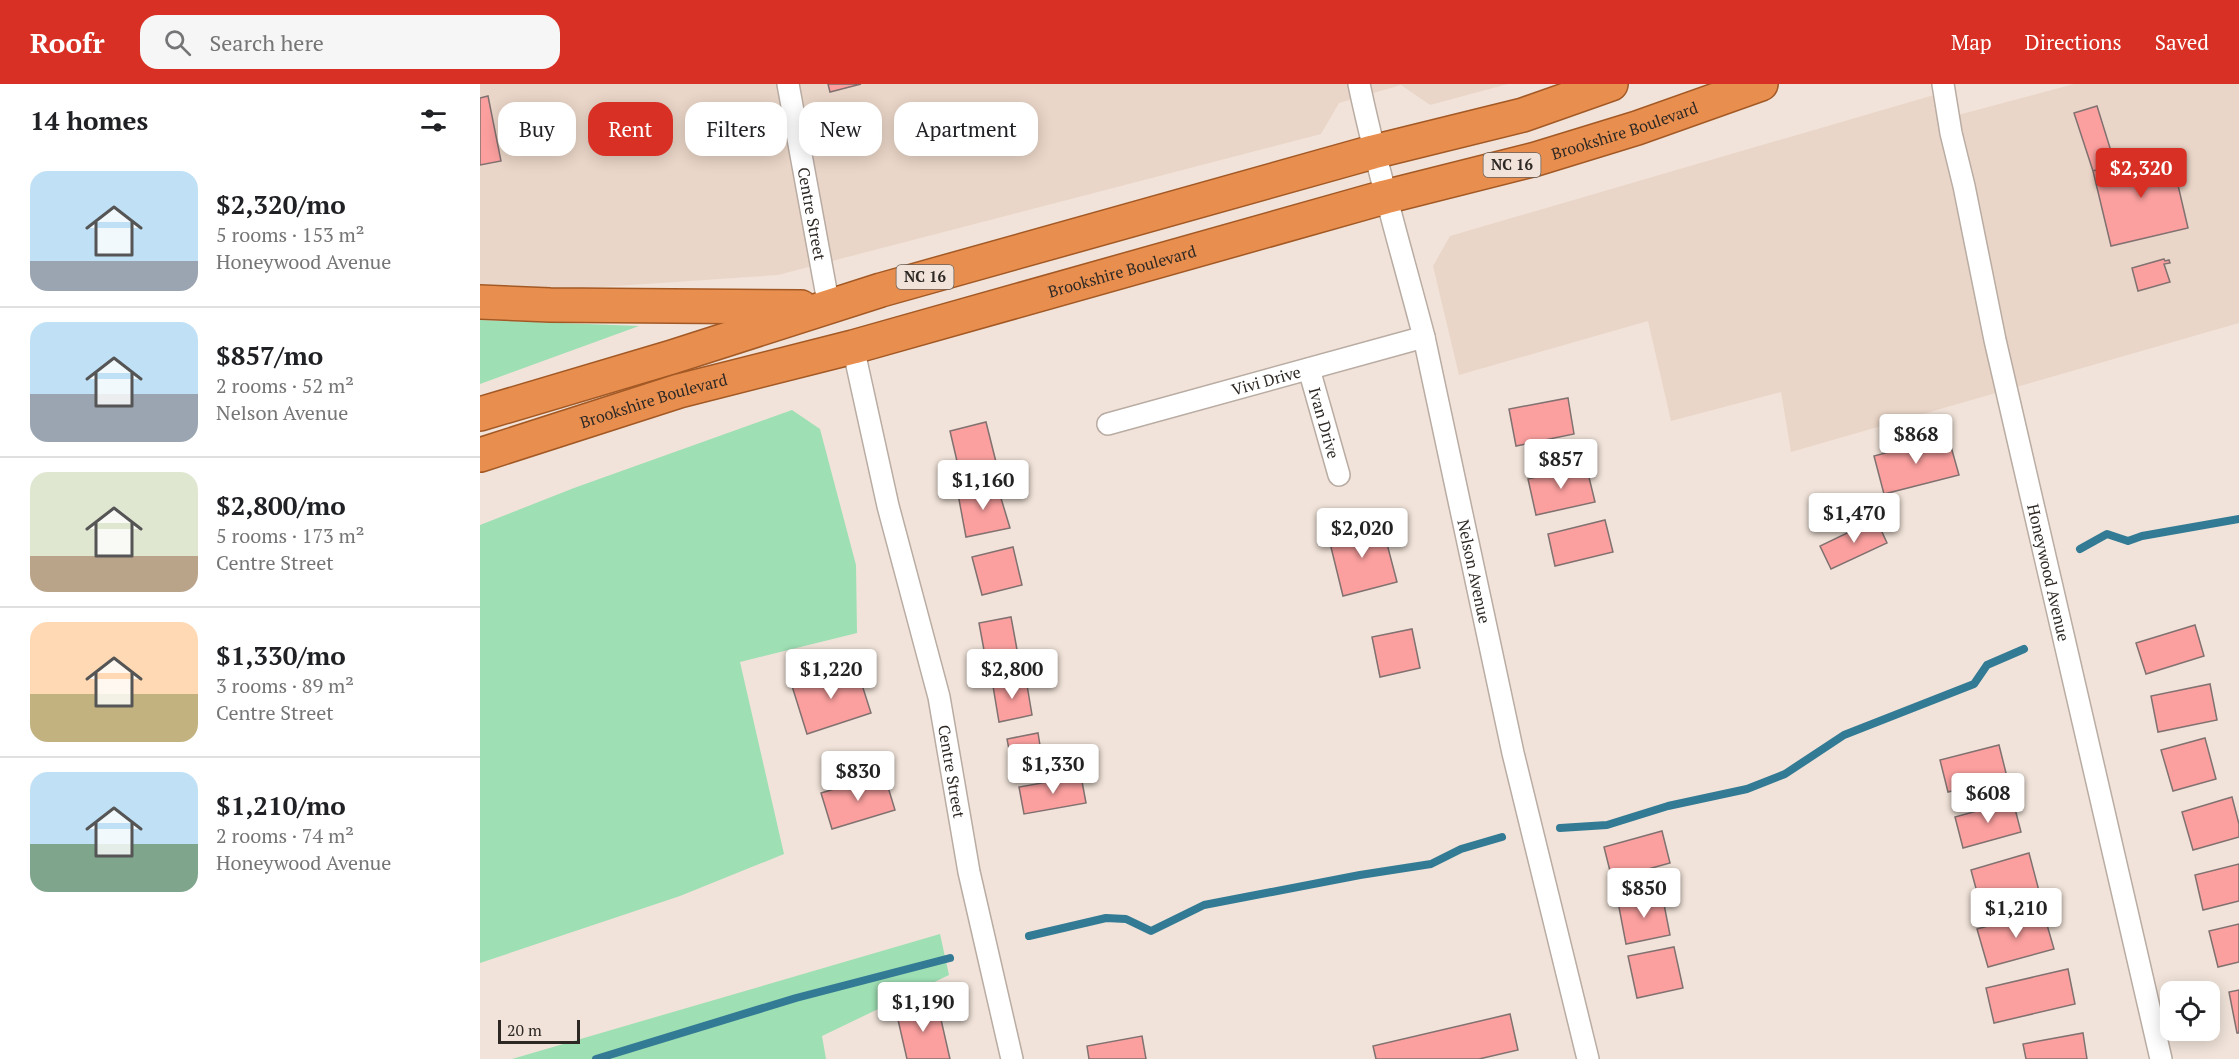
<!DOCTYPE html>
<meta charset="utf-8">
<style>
body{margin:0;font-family:"PT Serif",serif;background:#f6f6f6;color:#202124;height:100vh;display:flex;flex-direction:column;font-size:22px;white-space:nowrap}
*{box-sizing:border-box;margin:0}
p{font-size:20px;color:#757577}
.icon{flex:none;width:33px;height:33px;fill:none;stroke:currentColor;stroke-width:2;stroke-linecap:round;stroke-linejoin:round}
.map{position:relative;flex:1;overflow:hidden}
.drawer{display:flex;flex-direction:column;background:#fff;width:480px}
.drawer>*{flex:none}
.top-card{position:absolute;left:18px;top:18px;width:570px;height:54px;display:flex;gap:12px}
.controls{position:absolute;left:1680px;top:897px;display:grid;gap:12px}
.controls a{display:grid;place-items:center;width:60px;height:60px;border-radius:12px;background:#fff;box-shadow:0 3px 15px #0003;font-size:30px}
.scale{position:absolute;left:18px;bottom:15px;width:82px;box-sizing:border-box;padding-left:6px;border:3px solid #2d2824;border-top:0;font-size:16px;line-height:21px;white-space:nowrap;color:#2d2824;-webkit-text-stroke:4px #f1e3d9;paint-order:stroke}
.price{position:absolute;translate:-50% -51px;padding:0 14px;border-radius:6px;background:#fff;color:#222;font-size:20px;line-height:39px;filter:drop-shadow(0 2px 3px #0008)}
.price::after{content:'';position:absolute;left:50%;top:36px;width:18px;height:14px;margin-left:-9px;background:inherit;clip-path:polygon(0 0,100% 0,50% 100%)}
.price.on{background:#d93025;color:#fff}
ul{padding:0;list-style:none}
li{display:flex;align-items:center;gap:18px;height:150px;padding:0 30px}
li+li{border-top:2px solid #e0e0e0}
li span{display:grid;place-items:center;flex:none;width:168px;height:120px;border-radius:18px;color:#555}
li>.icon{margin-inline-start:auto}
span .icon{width:72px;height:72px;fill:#fffc;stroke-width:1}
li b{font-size:26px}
h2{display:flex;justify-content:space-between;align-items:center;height:72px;padding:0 30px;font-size:26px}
.pill{padding:0 21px;border-radius:18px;background:#fff;box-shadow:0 3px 15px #0003;font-size:21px;line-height:54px}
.pill.on{background:#d93025;color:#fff}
header{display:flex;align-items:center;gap:36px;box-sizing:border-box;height:84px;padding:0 30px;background:#d93025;color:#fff}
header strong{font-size:28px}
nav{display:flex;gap:33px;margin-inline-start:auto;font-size:21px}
.search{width:420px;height:54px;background:#f6f6f6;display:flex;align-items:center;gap:15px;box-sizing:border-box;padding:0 21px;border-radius:18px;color:#757577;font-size:22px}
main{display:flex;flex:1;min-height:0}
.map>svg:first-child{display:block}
</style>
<header>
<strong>Roofr</strong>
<div class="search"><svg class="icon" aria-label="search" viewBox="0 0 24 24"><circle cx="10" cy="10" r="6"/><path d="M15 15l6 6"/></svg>Search here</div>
<nav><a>Map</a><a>Directions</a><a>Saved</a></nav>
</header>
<main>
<section class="drawer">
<h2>14 homes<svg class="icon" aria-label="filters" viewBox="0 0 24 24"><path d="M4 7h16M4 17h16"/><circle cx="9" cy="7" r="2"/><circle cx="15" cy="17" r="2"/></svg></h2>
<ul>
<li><span style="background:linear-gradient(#bfe0f5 75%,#9aa5b1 0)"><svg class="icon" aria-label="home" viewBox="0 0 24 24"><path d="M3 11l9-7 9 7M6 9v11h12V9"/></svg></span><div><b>$2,320/mo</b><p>5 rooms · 153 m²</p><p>Honeywood Avenue</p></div></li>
<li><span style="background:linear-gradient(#bfe0f5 60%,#9aa5b1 0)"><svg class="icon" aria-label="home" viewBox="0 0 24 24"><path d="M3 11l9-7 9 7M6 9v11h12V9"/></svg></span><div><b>$857/mo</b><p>2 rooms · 52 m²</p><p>Nelson Avenue</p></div></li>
<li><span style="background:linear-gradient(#dfe7d0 70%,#b9a48a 0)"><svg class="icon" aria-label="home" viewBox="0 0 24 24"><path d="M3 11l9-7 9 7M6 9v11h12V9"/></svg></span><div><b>$2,800/mo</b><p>5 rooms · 173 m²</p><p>Centre Street</p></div></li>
<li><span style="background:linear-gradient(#ffd9b3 60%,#c2b280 0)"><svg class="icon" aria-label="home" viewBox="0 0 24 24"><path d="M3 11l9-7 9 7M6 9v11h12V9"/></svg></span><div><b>$1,330/mo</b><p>3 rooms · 89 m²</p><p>Centre Street</p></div></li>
<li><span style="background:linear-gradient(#bfe0f5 60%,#7fa58c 0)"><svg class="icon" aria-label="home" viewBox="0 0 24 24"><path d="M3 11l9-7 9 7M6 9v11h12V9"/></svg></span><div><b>$1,210/mo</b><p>2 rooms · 74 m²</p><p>Honeywood Avenue</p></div></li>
</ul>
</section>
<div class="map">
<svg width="1759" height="975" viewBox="0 0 1759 975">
<rect width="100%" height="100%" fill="#f1e3d9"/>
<path fill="#ead6c8" d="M0,0H1028L950,21L921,1L859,19L841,50L298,191L92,205L0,200Z
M1594,0H1759V239L1311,368L1301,308L1191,337L1168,237L979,291L953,182L970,152L1454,11L1459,36Z"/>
<path fill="#9edfb4" d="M0,236L159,242L0,300Z
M312,326L340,345L376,481L377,549L260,578L304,770L200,812L0,879V441L94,404Z
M460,850L469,891L342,952L346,975H32Z"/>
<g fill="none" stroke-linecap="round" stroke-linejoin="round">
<path stroke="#337b94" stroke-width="8" d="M1600,465L1627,450L1648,457L1662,452L1759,435
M1080,744L1127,741L1188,722L1267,705L1305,690L1364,651L1494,600L1507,581L1544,565
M549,852L626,834L646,835L671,847L724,821L880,791L951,780L981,765L1022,753
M116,975L316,914L470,874"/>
</g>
<path fill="#fba09f" stroke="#817170" stroke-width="1.5" d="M348,0H381L350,8Z
M8,12L21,77L0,81V14Z
M1617,22L1635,80L1613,87L1594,29Z
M1690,67L1708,144L1631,162L1613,87Z
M1684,175L1685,177L1689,176L1690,179L1684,180L1690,198L1658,207L1652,184Z
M1088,314L1094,350L1036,362L1029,325Z
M506,338L517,382L480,390L470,347Z
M1468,352L1479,391L1404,410L1394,372Z
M1106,381L1115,418L1056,431L1048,395Z
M517,401L530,444L486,453L478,410Z
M1396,435L1407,459L1351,485L1340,462Z
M1125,436L1133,468L1075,482L1068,450Z
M901,437L917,498L863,512L848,451Z
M533,463L542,501L502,511L492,473Z
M531,533L538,571L506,577L499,539Z
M1715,541L1724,572L1666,590L1656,559Z
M932,545L940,584L900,593L892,553Z
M376,582L391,629L327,650L312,602Z
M546,595L552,631L519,638L513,602Z
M1730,600L1737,636L1678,648L1671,612Z
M558,649L564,686L534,691L527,655Z
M1725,654L1736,695L1693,707L1681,666Z
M1519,661L1527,693L1468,708L1460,676Z
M404,690L415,726L352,745L341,709Z
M601,692L606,719L544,730L539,703Z
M1752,713L1759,740V753L1713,766L1702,728Z
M1533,717L1541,748L1483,764L1475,733Z
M1182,747L1190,779L1132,795L1124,763Z
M1549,769L1559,807L1501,823L1491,786Z
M1759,780V817L1723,826L1715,791Z
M1182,810L1190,851L1146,860L1138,818Z
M1563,827L1574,865L1508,883L1497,845Z
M1759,840V878L1738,883L1729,847Z
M1194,863L1203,904L1157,914L1148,872Z
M1588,885L1595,920L1514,939L1506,904Z
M1759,906V949H1757L1749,908Z
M457,918L470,975H427L416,927Z
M1030,930L1038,966L999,975H896L893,962Z
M1603,949L1607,975H1546L1543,960Z
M662,952L666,975H609L607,962Z"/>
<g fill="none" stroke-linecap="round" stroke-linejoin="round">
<defs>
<g id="minor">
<path id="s1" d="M308,0L349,223"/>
<path id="s2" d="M879,0C897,86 922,169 944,253L1033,669L1108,975"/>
<path id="s3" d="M1463,0L1471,49L1484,102L1515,256L1681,975"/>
<path id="s4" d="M373,263L408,422L459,613L489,788L532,975"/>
<path id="s5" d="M829,285L859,391"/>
<path id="s6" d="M628,340L944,253"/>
</g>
<g id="trunk">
<path d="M0,218L70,221L321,223"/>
<path d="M0,330L192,273L401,206L893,68L1043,31L1131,0"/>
<path id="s7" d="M0,371L199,307L373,263L905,113L1056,75L1157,44L1281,0"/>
</g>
</defs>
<use href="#minor" stroke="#b9aca3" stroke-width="24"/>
<use href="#trunk" stroke="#a35925" stroke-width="36"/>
<use href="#minor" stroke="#fff" stroke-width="21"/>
<use href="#trunk" stroke="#e88f50" stroke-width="33"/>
</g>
<g text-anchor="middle" stroke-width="4.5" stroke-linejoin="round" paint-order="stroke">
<g fill="#f1e3d9" stroke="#68605a" stroke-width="1.5">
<rect x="1003.5" y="69" width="57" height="24" rx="4.5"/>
<rect x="416.5" y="181" width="57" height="24" rx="4.5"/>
</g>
<g font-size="15" font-weight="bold" fill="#2d2824">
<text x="1032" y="86">NC 16</text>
<text x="445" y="198">NC 16</text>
</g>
<g font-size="16" fill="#2d2824" stroke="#f1e3d9">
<text dy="6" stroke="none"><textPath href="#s7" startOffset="1190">Brookshire Boulevard</textPath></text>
<text dy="6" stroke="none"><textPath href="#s1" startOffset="132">Centre Street</textPath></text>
<text dy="6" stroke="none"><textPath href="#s7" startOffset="668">Brookshire Boulevard</textPath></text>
<text dy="6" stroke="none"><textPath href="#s6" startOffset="164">Vivi Drive</textPath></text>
<text dy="6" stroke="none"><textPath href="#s7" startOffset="182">Brookshire Boulevard</textPath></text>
<text dy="6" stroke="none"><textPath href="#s5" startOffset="56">Ivan Drive</textPath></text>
<text dy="6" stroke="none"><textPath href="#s2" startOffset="501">Nelson Avenue</textPath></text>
<text dy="6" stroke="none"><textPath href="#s3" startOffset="500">Honeywood Avenue</textPath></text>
<text dy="6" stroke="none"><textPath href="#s4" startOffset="436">Centre Street</textPath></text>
</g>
</g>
</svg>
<div class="controls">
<a><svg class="icon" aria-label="locate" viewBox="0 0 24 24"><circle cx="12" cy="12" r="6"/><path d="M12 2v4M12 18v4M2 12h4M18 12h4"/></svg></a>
</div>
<div class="scale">20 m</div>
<b class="price on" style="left:1661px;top:115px">$2,320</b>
<b class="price" style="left:1436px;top:381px">$868</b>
<b class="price" style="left:1081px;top:406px">$857</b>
<b class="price" style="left:503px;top:427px">$1,160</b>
<b class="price" style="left:1374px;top:460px">$1,470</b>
<b class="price" style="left:882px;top:475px">$2,020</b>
<b class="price" style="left:351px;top:616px">$1,220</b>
<b class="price" style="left:532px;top:616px">$2,800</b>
<b class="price" style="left:573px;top:711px">$1,330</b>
<b class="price" style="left:378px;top:718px">$830</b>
<b class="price" style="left:1508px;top:740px">$608</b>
<b class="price" style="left:1164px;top:835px">$850</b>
<b class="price" style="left:1536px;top:855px">$1,210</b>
<b class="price" style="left:443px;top:949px">$1,190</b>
<div class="top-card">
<a class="pill">Buy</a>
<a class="pill on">Rent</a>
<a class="pill">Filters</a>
<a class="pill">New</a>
<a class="pill">Apartment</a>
</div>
</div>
</main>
